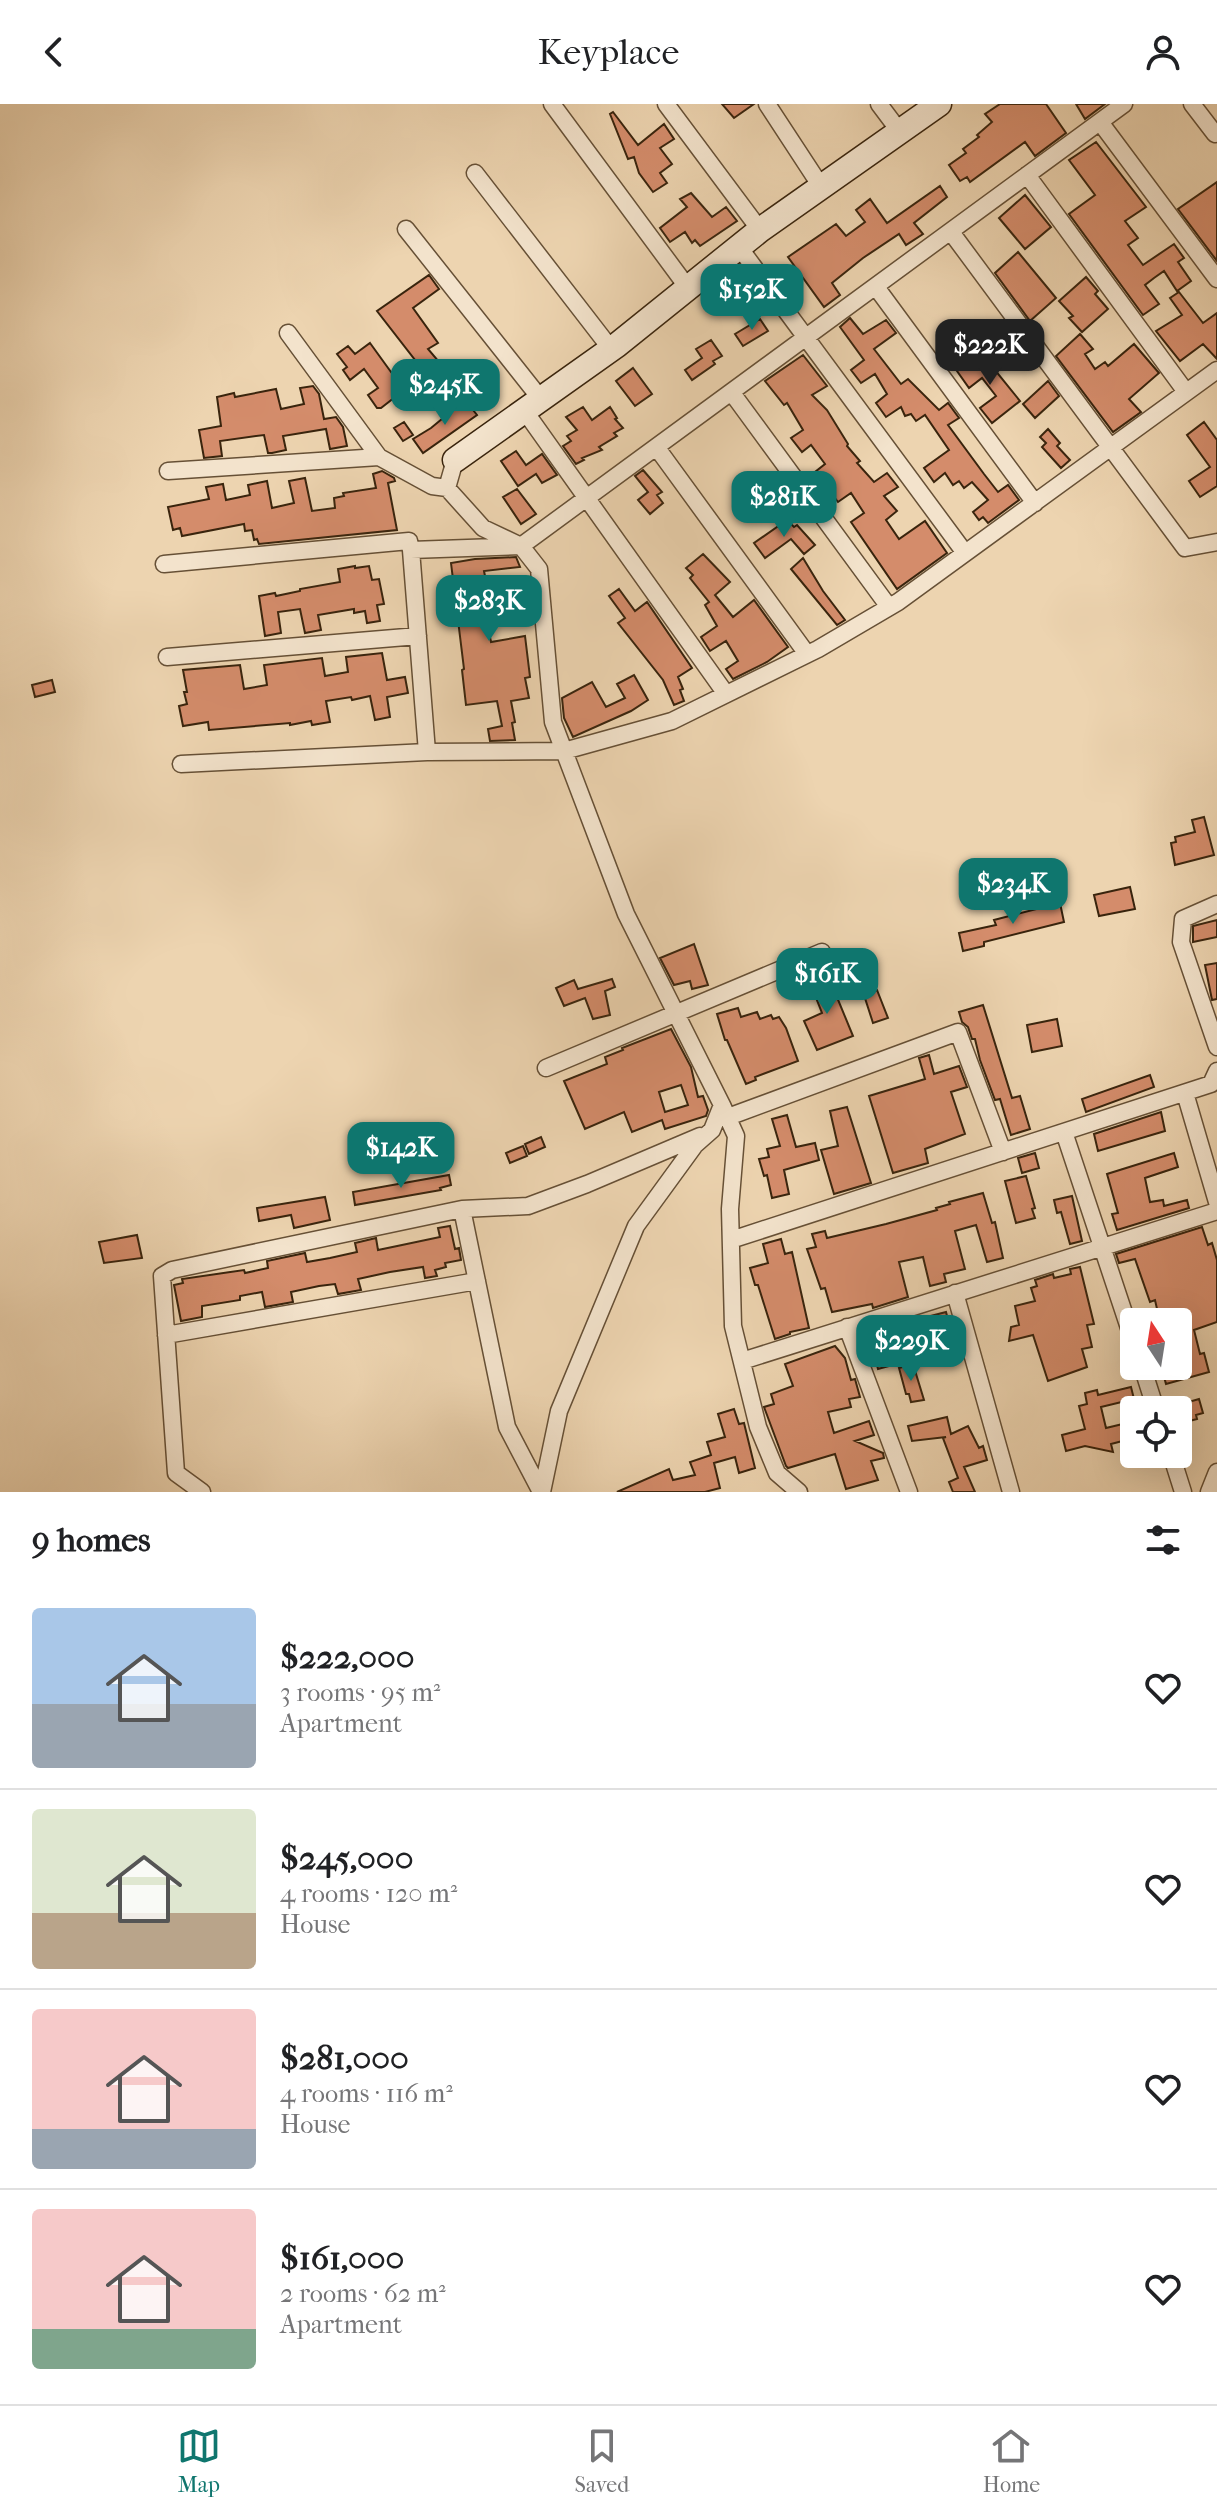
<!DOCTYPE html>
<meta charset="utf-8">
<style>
body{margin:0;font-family:"IM FELL French Canon",serif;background:#f6f6f6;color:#202124;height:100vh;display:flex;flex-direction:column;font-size:30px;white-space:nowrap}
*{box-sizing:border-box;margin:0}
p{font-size:26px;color:#757577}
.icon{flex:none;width:44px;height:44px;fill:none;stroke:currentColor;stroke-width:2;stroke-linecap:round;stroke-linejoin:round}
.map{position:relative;height:1388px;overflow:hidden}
.sheet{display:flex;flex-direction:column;background:#fff;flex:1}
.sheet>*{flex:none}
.needle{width:52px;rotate:348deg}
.fabs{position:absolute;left:1120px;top:1204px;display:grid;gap:16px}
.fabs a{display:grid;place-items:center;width:72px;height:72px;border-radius:8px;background:#fff;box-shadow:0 8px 32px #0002;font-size:40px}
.price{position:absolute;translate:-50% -68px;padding:0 18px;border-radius:16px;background:#0f766e;color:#fff;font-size:26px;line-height:52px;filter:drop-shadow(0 2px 4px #0008)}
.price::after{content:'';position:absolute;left:50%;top:48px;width:24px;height:18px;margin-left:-12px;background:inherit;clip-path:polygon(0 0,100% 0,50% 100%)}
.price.on{background:#222;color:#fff}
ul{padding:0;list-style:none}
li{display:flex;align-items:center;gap:24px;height:200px;padding:0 32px}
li+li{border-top:2px solid #e0e0e0}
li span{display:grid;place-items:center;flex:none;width:224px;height:160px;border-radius:8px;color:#555}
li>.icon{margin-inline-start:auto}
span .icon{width:96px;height:96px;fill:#fffc;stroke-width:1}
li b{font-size:34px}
h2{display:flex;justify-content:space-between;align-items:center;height:96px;padding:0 32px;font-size:34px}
header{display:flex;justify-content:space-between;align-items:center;height:104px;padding:0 32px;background:#fff;font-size:36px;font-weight:600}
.menu{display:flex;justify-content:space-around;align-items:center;height:112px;border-top:2px solid #e0e0e0;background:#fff;font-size:22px;color:#757577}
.menu a{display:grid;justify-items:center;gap:4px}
.menu .on{color:#0f766e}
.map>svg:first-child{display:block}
</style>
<header><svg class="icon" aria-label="back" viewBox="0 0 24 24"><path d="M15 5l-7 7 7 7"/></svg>Keyplace<svg class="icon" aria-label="person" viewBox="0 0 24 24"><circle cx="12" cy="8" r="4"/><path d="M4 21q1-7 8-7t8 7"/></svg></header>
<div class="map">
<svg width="1217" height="1388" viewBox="0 0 1217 1388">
<rect width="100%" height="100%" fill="#edd4b0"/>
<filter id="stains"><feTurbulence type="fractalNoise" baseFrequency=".0025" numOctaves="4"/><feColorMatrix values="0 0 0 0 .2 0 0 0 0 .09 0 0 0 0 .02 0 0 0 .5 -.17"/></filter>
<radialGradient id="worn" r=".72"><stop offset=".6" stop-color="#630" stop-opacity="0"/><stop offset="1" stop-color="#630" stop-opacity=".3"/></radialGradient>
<path fill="#d48c6b" stroke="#39240d" stroke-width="2" fill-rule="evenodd" d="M722,0H754L734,14Z
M1000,0H1046L1066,29L1035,52L1025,38L970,78L967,73L960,77L949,61L966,49L963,45L979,33L977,31L992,18L985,10Z
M1076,0H1105L1085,15Z
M613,8L638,41L664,20L674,35L660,44L672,60L660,69L667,79L653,88L639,69L634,53L628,55L610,10Z
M1096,38L1146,103L1125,117L1138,134L1128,141L1143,161L1174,140L1184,154L1178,158L1191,177L1177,187L1164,167L1154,174L1145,181L1159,200L1143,211L1069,110L1095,91L1069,56Z
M1217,78V157L1178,105Z
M940,82L947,93L914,119L923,130L906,141L899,130L863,154L832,179L840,191L824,203L788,153L836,120L846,132L865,118L856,106L870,95L887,119Z
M691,89L712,113L726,103L737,117L700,142L695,136L692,139L685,128L670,138L660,124L687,103L680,95Z
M1025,91L1051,123L1025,145L999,114Z
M1018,148L1056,194L1030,217L995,169Z
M429,171L439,185L413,204L438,239L428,245L440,259L426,270L377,207Z
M1086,173L1098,187L1095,190L1108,205L1082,228L1069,214L1073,212L1059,197Z
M1179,188L1203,219L1217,209V255L1203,240L1180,257L1156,227L1182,211L1170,194Z
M850,214L863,230L886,216L896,229L874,245L901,280L908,275L939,306L948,299L959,314L948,321L984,370L998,388L1008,381L1019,396L988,419L983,413L979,416L973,408L988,396L972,378L964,384L959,377L953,381L945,369L934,378L924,364L949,346L925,311L916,317L911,310L905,312L901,303L886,313L876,299L887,290L875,270L861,279L851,266L864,256L840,223Z
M760,215L768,227L743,242L735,230Z
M1080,230L1093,245L1085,250L1095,265L1105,258L1108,262L1134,240L1159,269L1129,295L1141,308L1113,328L1056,252Z
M711,236L722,252L713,257L715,260L692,276L685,266L702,254L696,245Z
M370,239L404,286L381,304H377L368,291L378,284L364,265L350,276L343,266L347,263L337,250L348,242L355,250Z
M982,250L1020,297L992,319L980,304L996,292L982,274L969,284L957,267Z
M803,251L827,282L812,291L827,306L848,340L847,342L860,357L857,359L874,378L887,369L898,383L884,392L897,407L886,416L899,435L925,417L947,449L897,485L851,418L864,409L851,389L838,398L828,385L815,368L825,360L811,341L802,348L791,334L803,326L787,299L784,301L765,277Z
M633,264L652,290L635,302L616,277Z
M1048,277L1059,292L1035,314L1023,300Z
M313,282L319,290L324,315L336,313L343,323L347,342L330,345L326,325L283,332L286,346L272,349H268L264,331L220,337L222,352L204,354L199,326L221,322L217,293L234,289L235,293L276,285L281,305L304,300L300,284Z
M465,296L477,311L423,349L413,335L431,324Z
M583,303L592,316L610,303L617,314L615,315L623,324L614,329L617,332L599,343L602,346L582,354L584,356L576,360L563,342L571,337L567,332L577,326L566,313Z
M404,318L413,331L403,337L394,324Z
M1204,318L1217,336V382L1200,393L1189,377L1210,363L1187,331Z
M1048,325L1060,339L1057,342L1070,356L1061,364L1042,343L1046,339L1040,333Z
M516,347L526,361L542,350L557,371L542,379L536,370L518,382L501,357Z
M643,366L662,388L657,391L663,399L650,410L638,396L648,388L635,372Z
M382,367L394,374L395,377L388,379L397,426L259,440L257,435L254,436L252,426L245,427L244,420L182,432L180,424L173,426L168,403L209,395L206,383L223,380L226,396L250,391L248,381L267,377L272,404L294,399L289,377L305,374L312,407L335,404L334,394L344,392L343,389L376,384L373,370Z
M517,385L536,410L521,420L503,393Z
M787,416L794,423L797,421L815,441L804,450L791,435L765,454L754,439Z
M703,450L730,478L715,491L733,513L754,496L788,543L767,558L733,575L726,565L738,557L726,537L710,547L701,533L717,522L705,501L709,498L690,474L693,471L686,464Z
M516,453L520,463L484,467L490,497L522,491L525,506L486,513L491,538L525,532L530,573L525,574L529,594L511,597L515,618L512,619L515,636L490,637L488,625L502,622L497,597L466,601L462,566L464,565L451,459L475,455Z
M803,454L823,487L845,516L837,521L791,465Z
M355,462V464L369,462L372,476L379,475L384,500L377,501L380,517L367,519L365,507L354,509V505L318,511L321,526L305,529L300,505L278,508L281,529L265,532L259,492L275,489L276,492L300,487V485L340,478L338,465Z
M619,485L635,507L647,498L692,564L678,573L683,585L680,586L684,597L674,601L663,576L618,519L625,514L609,492Z
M382,549L387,576L405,573L408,589L387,593L390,613L375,616L370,592L352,596L351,593L326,597L330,618L312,621L311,617L290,621V619L209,626L208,618L183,622L179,602L187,600L184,588H187L183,566L240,561L244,585L267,581L264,561L322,554L325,572L348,568L346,553Z
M634,571L648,596L631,607L573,633L564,614L562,594L592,578L606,603L625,594L617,580Z
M52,576L55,588L35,593L32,581Z
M1204,713L1214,751L1175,761L1171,739L1176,738L1175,733L1195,728L1192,716Z
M1130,783L1135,805L1099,812L1094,791Z
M1060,799L1064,818L984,838V842L963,847L959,829L996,821L994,816Z
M1217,816V833L1193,838V822Z
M694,840L708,881L692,885L690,877L674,881L660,854Z
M1217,859V895L1212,896L1205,861Z
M827,869L853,932L817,946L804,917L822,909L809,876Z
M612,875L615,883L605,887L610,911L593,915L585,894L564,902L556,884L574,876L578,885Z
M877,886L888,914L873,919L864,891Z
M983,901L1012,994L1020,992L1030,1025L1011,1031L1000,995L995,996L980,956L975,935H972L968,923L962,918L959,908Z
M738,904L741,913L757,908L760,915L771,911L773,915L779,913L786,924L798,957L755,973L756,976L746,980L727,936H725L717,910Z
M1057,915L1062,942L1032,948L1027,921Z
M671,925L691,963L698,993L703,992L708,1006L706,1012L665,1025L662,1016L632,1028L624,1008L585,1025L564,977L607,960L605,953L623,946L622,944ZM681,981L688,1001L665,1008L659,988Z
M929,951L934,970L959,962L967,983L951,988L965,1030L925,1045L928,1059L893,1069L869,992L925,975L919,954Z
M1150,971L1154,983L1086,1008L1082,995Z
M847,1003L871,1079L834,1090L821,1046L838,1042L830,1007Z
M1161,1008L1165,1027L1098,1047L1094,1030Z
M787,1011L796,1043L815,1039L819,1056L784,1066L789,1090L772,1094L767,1071L764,1072L759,1055L769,1053L767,1045L780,1042L772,1015Z
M541,1033L545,1043L529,1050L525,1040Z
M523,1042L527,1052L510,1059L506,1049Z
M1035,1049L1039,1064L1022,1069L1018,1054Z
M1174,1049L1178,1063L1145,1074L1150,1098L1163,1096L1164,1102L1187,1096L1189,1104L1117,1126L1112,1110L1118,1109L1107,1070Z
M449,1071L451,1081L440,1084L441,1086L355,1101L353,1088Z
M1026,1072L1035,1104L1032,1105L1035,1114L1016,1119L1005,1077Z
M983,1089L992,1119L995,1118L1003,1154L987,1158L976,1121L955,1127L965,1165L944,1170L946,1178L930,1182L923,1153L899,1158L908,1193L873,1204L872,1200L832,1208L825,1184L821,1185L807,1145L816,1143L812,1130L825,1127L827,1134L886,1120L937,1106L936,1104L950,1100L949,1098Z
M1072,1092L1082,1137L1070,1140L1061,1108L1057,1109L1054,1096Z
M325,1093L330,1116L294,1124L291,1111L259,1117L257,1104Z
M450,1122L455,1145L459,1144L461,1156L445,1159L446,1163L435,1166L437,1172L425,1174L423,1163L390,1168L358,1175L361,1186L338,1190L335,1180L319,1182L291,1188L293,1198L265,1203L262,1188L240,1192V1196L202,1202V1213L181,1217L174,1181L183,1179L182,1175L244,1166L245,1169L268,1164L267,1157L305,1149L307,1158L330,1154L357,1148L355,1139L376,1134L378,1146L402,1141L440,1133L438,1124Z
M1202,1123L1208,1141L1212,1139L1217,1156V1218L1194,1226L1200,1250L1204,1249L1209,1268L1166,1280L1161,1262H1178V1218H1160L1155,1196L1150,1198L1135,1155L1119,1159L1116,1150Z
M137,1131L142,1154L104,1159L99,1138Z
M781,1135L785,1150L792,1148L809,1224L790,1228V1230L775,1235L758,1181H755L750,1164L768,1159L763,1140Z
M1080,1163L1094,1220L1087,1221L1092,1243L1082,1245L1087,1263L1048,1277L1033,1231L1009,1237L1011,1223L1019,1221L1015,1202L1035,1197L1031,1184L1037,1182L1035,1176L1053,1170L1054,1174L1071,1170L1070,1165Z
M946,1208L950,1224L945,1226L951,1254L937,1257L931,1229L893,1241L888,1223Z
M835,1242L845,1254L851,1276L855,1275L860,1293L849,1295L851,1303L828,1308L834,1329L869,1317L874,1331L855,1337L883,1349L884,1354L871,1357L878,1376L846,1385L835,1350L788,1364L786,1362L764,1303L774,1300L771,1290L793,1282L785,1260Z
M903,1242L907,1257L878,1265L874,1249Z
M913,1260L924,1296L911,1298L909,1290H906L899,1264Z
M1131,1283L1134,1295L1101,1303L1106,1324L1131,1318L1134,1334L1111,1340L1113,1348L1085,1342L1066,1347L1062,1331L1085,1325L1079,1302L1087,1300L1085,1289L1097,1286L1098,1291Z
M1199,1295L1203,1309L1196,1311L1197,1315L1178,1320V1301Z
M734,1305L739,1320L744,1319L755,1364L739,1369L735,1353L714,1359L720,1384L705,1388H617L669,1365L673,1376L695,1371L690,1358L711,1351L707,1338L725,1333L718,1310Z
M947,1313L951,1330L968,1322L979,1344L983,1342L987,1356L964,1363L975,1388H953L949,1378L958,1374L943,1334L946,1333L912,1337L908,1322Z"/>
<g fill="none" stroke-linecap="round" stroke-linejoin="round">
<defs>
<path id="street" d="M552,0L688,184
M666,0L760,126
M767,0L822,84
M879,0L900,28
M1192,0L1215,30L1217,29
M1100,18L1217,175
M475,69L611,245
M1027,71L1186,288
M406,125L540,294
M951,128L1185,444L1217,438
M739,143L965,449
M876,183L1035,399
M288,229L379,353
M732,289L889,503
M524,306L726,590
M657,344L807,550
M455,356L447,384L483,424L521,442L539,465L553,618L626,810L722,1001L712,1026L695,1041L636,1122L559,1307L542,1388
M168,367L379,353L432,382L447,384
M411,446L427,648
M164,460L409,437L411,446L521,442L1124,0
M167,553L418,532
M181,660L427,648L564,647L672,617L818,545L898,498L1217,266
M1217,800L1183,815L1181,838L1217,943
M546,964L822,848
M1185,989L1217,1098
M722,1001L736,1032L730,1105L733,1222L758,1323L777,1369L799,1388
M728,1013L958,928L1003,1048
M1064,1028L1134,1239
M462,1105L507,1323L541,1388
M731,1136L1211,980L1217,967
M955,1189L1011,1388
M847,1223L909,1388
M166,1231L477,1177
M742,1257L1217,1107
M1142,1262L1156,1306
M1171,1350L1183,1388
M202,1388L176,1369L162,1172L172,1166L462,1105L528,1102L587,1080L700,1032
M1209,1388L1217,1368"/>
<path id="secondary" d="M455,356L617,241L760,126L939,0"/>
</defs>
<use href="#street" stroke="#665036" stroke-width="19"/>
<use href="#secondary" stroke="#39240d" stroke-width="27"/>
<use href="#street" stroke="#f3e3cc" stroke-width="16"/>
<use href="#secondary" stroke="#f3e3cc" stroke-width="24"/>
</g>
<rect width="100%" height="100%" filter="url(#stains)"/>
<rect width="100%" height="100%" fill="url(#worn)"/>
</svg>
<div class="fabs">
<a><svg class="needle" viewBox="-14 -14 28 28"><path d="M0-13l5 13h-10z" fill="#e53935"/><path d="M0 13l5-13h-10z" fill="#757577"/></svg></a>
<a><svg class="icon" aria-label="locate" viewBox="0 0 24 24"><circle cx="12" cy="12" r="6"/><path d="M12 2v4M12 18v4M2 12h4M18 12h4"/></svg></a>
</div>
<b class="price" style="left:752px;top:228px">$152K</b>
<b class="price on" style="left:990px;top:283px">$222K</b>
<b class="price" style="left:445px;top:323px">$245K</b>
<b class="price" style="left:784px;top:435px">$281K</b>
<b class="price" style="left:489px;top:539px">$283K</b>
<b class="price" style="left:1013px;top:822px">$234K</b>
<b class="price" style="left:827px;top:912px">$161K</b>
<b class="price" style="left:401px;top:1086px">$142K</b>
<b class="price" style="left:911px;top:1279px">$229K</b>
</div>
<section class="sheet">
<h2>9 homes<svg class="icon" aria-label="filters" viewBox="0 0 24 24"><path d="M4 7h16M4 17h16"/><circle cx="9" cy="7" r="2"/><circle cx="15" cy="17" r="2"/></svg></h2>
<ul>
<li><span style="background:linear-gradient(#a9c7e8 60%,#9aa5b1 0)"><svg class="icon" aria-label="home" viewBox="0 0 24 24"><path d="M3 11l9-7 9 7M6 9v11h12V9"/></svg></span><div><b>$222,000</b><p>3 rooms · 95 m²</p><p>Apartment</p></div><svg class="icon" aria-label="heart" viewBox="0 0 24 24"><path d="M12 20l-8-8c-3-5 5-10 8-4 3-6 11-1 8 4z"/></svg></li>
<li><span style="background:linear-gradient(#dfe7d0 65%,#b9a48a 0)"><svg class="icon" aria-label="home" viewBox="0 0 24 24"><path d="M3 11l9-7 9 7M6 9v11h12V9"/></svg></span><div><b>$245,000</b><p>4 rooms · 120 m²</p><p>House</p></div><svg class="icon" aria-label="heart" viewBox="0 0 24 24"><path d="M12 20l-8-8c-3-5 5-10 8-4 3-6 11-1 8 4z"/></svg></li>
<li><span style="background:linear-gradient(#f6c9c9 75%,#9aa5b1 0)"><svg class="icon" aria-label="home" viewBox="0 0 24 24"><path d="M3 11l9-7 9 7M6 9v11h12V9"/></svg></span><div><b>$281,000</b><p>4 rooms · 116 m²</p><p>House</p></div><svg class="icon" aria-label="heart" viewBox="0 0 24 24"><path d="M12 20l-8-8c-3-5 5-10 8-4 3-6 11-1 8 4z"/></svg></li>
<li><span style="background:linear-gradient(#f6c9c9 75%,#7fa58c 0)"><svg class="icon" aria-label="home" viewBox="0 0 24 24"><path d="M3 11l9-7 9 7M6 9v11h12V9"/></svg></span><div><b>$161,000</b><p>2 rooms · 62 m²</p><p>Apartment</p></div><svg class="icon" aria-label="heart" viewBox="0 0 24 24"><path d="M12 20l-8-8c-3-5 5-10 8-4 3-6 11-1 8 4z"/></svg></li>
</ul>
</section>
<nav class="menu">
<a class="on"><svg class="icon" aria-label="map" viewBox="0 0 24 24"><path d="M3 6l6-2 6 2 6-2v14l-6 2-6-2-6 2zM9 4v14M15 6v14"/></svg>Map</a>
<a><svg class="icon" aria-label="saved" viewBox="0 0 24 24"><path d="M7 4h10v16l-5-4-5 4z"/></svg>Saved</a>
<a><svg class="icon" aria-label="home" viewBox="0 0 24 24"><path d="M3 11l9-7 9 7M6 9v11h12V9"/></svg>Home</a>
</nav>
